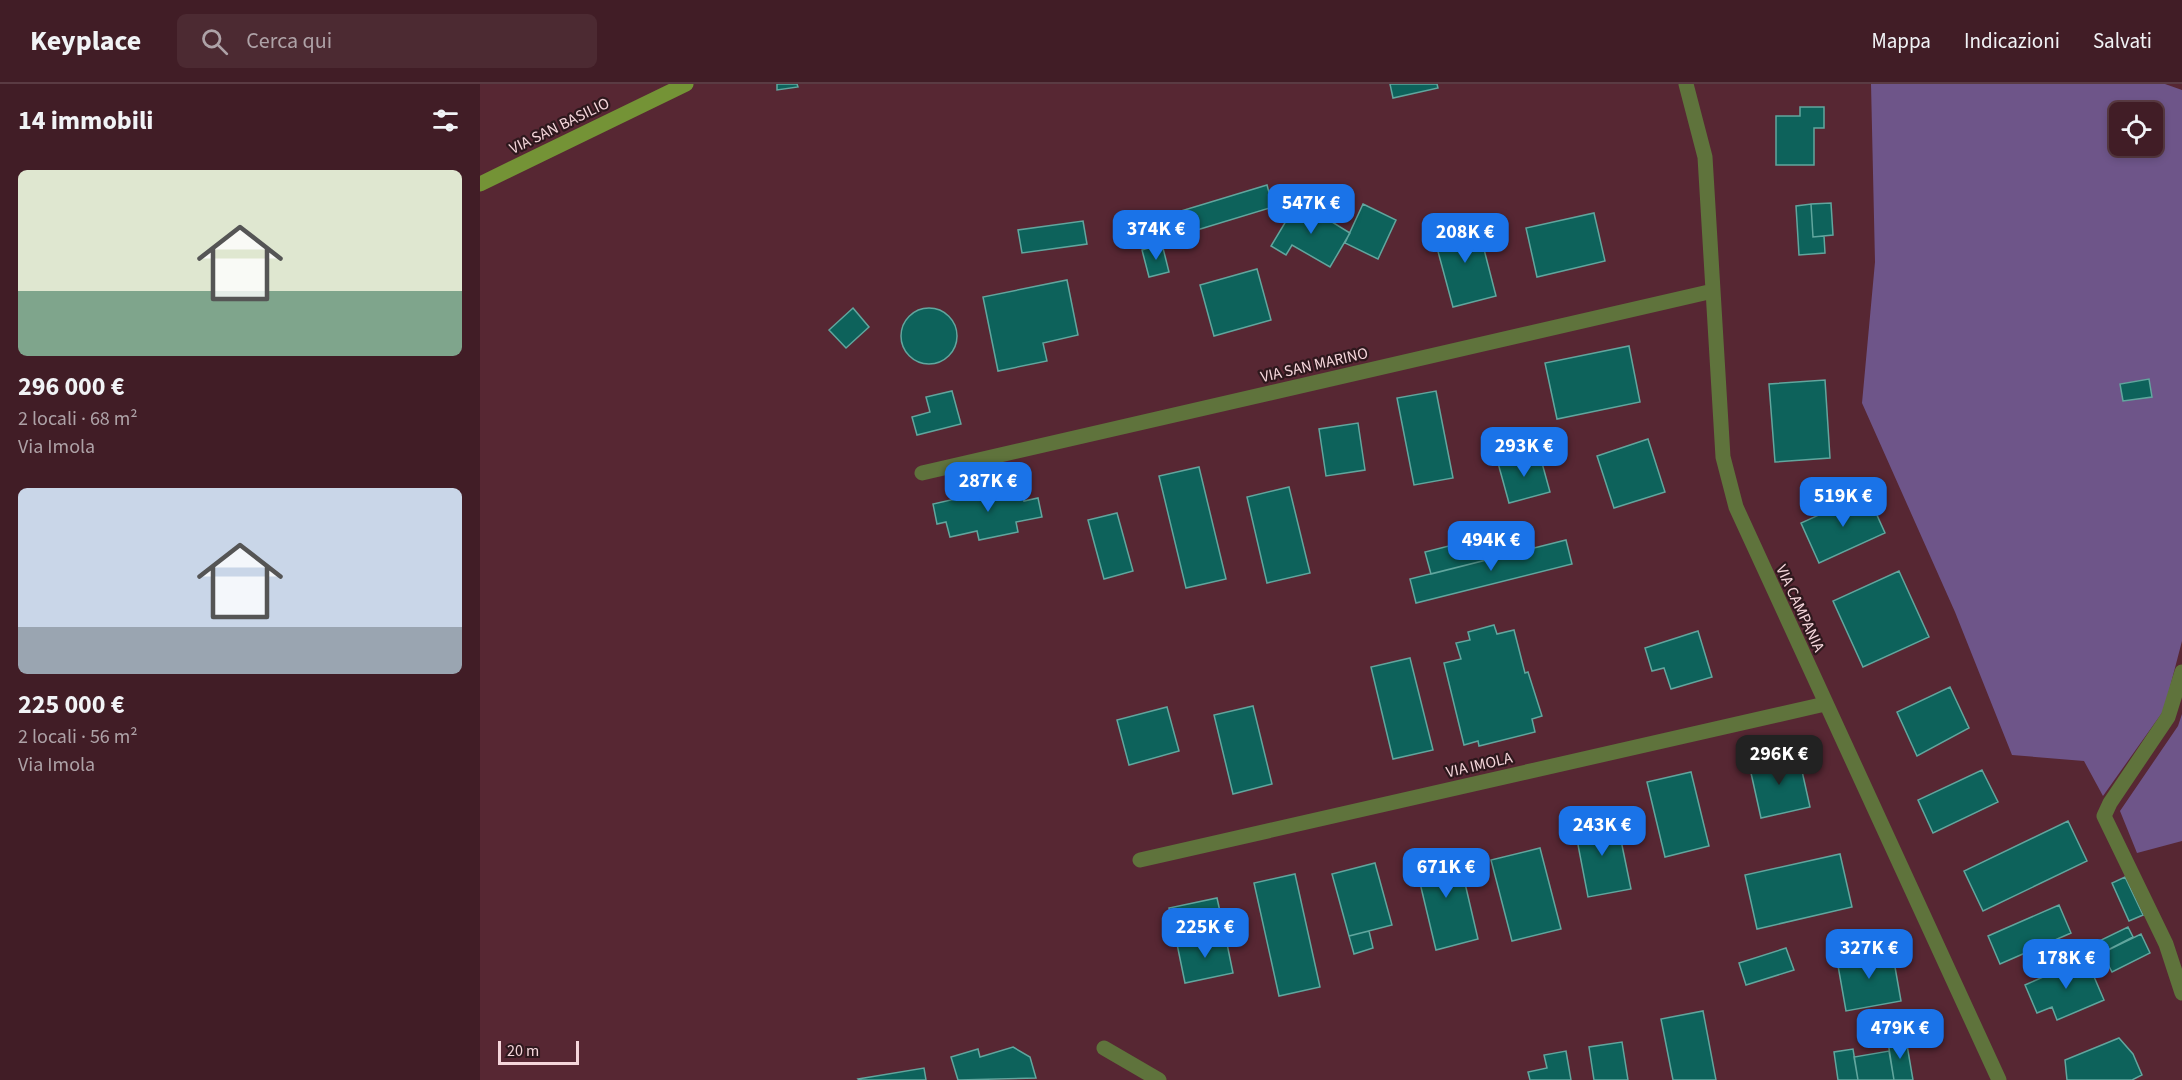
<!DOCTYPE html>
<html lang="it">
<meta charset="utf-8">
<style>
body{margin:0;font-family:"Source Sans 3",sans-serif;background:#4c2a32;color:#f1f3f6;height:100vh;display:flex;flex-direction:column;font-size:22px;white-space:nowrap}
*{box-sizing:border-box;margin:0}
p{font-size:20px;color:#aea2a7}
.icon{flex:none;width:33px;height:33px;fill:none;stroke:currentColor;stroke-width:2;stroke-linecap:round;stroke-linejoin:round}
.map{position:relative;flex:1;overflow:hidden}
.drawer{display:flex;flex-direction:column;background:#411d26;width:480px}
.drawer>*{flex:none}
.buttons{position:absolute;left:1629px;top:18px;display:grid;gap:12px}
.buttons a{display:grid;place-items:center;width:54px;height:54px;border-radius:9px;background:#411d26;box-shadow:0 3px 9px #0003,0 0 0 2px #5a3b43;font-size:30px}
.scale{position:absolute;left:18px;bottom:15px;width:81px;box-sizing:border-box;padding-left:6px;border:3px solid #f5d6db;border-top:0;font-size:16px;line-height:21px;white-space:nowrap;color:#f5d6db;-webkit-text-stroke:4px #2e181d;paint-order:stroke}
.price{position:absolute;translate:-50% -51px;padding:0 14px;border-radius:12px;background:#1a73e8;color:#fff;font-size:20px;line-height:39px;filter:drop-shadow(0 2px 3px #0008)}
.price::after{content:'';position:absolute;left:50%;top:36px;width:18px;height:14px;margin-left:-9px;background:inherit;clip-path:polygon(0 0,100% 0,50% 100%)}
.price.active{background:#222;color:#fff}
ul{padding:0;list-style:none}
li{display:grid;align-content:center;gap:12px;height:318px;padding:0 18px}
li span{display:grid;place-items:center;height:186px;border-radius:9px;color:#555}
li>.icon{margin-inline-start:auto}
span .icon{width:108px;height:108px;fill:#fffc;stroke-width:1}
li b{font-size:26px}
h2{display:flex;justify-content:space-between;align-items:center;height:72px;padding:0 18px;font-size:26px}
header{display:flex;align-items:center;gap:36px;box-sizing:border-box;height:84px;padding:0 30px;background:#411d26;border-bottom:2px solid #5a3b43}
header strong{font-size:28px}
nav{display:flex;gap:33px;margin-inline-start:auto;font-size:21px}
.search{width:420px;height:54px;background:#4c2a32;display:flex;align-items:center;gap:15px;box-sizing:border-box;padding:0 21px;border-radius:9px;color:#aea2a7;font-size:22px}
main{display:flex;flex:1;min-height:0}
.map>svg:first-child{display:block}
</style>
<header>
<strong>Keyplace</strong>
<div class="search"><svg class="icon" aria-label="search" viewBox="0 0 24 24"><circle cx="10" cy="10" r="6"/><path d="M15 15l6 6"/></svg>Cerca qui</div>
<nav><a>Mappa</a><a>Indicazioni</a><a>Salvati</a></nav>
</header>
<main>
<section class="drawer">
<h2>14 immobili<svg class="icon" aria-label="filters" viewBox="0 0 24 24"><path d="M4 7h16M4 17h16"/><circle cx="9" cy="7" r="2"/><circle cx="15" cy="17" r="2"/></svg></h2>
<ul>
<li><span style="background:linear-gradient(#dfe7d0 65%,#7fa58c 0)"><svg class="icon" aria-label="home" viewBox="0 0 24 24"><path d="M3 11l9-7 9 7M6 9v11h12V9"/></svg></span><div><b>296 000 €</b><p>2 locali · 68 m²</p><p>Via Imola</p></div></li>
<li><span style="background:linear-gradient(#c9d6e8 75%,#9aa5b1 0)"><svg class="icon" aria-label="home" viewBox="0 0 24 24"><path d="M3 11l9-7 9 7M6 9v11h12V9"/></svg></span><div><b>225 000 €</b><p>2 locali · 56 m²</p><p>Via Imola</p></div></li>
</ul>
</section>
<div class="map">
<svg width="1702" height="996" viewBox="0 0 1702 996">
<rect width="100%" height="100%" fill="#572733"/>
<path fill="#6e5589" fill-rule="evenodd" d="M1391,0H1685L1702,6V557L1684,626L1623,712L1604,677L1532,671L1475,528L1382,319L1395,178ZM1640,28H1672V62H1640Z
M1702,630V757L1657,769L1640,727L1698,642Z"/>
<path fill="#0d625b" stroke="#61a69e" stroke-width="1.5" d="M297,0H317L318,3L297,6Z
M910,0H957L958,4L913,14Z
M1320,23H1344V44H1334V81H1296V32H1320Z
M787,101L793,123L707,149L701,127Z
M818,117L870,149L850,183L812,161L806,171L791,162Z
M1351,119L1353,151L1333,153L1331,120Z
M883,120L916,136L898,175L865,159Z
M1331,120L1333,153L1344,152L1345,169L1319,171L1316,122Z
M1114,129L1125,177L1057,193L1046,144Z
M603,137L607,160L542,169L538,146Z
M997,138L1016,212L973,223L953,149Z
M682,160L689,188L669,193L662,166Z
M777,185L791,236L734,252L720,201Z
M587,196L598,251L563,259L567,277L518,287L503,213Z
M421 252a28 28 0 1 1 56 0a28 28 0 1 1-56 0Z
M373,224L389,243L366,264L349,246Z
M1149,262L1160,318L1077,335L1065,279Z
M1669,295L1672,313L1643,317L1640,300Z
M1345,296L1350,374L1295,378L1289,300Z
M472,307L481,340L437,351L432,333L450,328L446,313Z
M956,307L973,394L934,401L917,314Z
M878,339L885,386L846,392L839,345Z
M1168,355L1185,408L1134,424L1117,372Z
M1059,368L1070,408L1029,419L1018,379Z
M719,383L746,495L706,504L679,392Z
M541,400L544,417L558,414L562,433L536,438L538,448L499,456L497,447L470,453L466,438L457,440L453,420Z
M809,403L830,489L787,499L767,413Z
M1387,409L1405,449L1339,479L1321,439Z
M637,429L653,487L624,495L608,436Z
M1048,442L1054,464L951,490L945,468Z
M1086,456L1092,480L936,519L930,495Z
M1419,487L1449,553L1383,583L1353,517Z
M1014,541L1017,550L1034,546L1045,589L1048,588L1062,632L1052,635L1055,648L999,662L998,657L984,661L964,579L981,575L976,559L990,556L988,548Z
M1218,547L1232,593L1191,605L1184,584L1172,587L1165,564Z
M930,574L953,666L913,675L891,583Z
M1470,603L1489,644L1437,672L1417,628Z
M773,622L792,700L753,710L734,631Z
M687,623L699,667L649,681L637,636Z
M1318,669L1330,723L1281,734L1269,680Z
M1502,686L1518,718L1453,749L1438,716Z
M1211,688L1229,762L1185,773L1167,698Z
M1136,732L1151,805L1108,813L1094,740Z
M1588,737L1607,777L1503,827L1484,787Z
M1060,764L1081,845L1032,857L1011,776Z
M977,765L998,855L956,866L934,774Z
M1360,770L1372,823L1277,845L1265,791Z
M895,779L912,841L869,852L852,790Z
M815,790L840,903L799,912L774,799Z
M1645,793L1663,831L1649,837L1632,799Z
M737,814L745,850L697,860L689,824Z
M1579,821L1591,849L1520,880L1508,852Z
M1648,843L1653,853L1622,869L1617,858Z
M889,847L893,864L874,870L869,852Z
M745,850L753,889L705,899L697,860Z
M1661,850L1670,869L1632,888L1622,869Z
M1306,864L1314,886L1266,901L1259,879Z
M1412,866L1421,917L1366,927L1357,876Z
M1606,874L1624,916L1577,936L1572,923L1557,929L1545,901Z
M1223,927L1236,996H1193L1181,935Z
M1639,954L1653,970L1662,991L1652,996H1587L1585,976Z
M1426,955L1433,996H1414L1408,958Z
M1142,958L1148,996H1114L1109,963Z
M533,963L550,973L556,994L478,996L471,973L498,965L500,973Z
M1373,965L1378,996H1358L1354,968Z
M1086,967L1091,996H1050L1048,988L1067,984L1064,971Z
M1409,967L1414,996H1378L1374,973Z
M444,984L446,996H379L378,995Z"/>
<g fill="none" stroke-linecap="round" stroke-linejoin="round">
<path stroke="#5f733c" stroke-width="15" d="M1206,0L1225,73L1243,373L1256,423L1519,996
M442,389L1233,207
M1702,588L1688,633L1630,719L1624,732L1686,860L1702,909
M660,776L1345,620
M624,964L679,996"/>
<path stroke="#749336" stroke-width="15" d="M0,100L206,0"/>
</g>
<g text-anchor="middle" stroke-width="4.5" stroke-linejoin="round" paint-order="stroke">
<g font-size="16" fill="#f5d6db" stroke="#2e181d">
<text transform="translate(79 41) rotate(-26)" y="6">VIA SAN BASILIO</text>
<text transform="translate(834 280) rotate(-13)" y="6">VIA SAN MARINO</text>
<text transform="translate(1321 524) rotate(65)" y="6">VIA CAMPANIA</text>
<text transform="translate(999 680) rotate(-13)" y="6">VIA IMOLA</text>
</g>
</g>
</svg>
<div class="buttons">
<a><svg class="icon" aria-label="locate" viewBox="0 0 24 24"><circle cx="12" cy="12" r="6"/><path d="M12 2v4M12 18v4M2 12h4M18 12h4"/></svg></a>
</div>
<div class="scale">20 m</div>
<b class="price" style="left:831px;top:151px">547K €</b>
<b class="price" style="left:676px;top:177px">374K €</b>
<b class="price" style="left:985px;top:180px">208K €</b>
<b class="price" style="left:1044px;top:394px">293K €</b>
<b class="price" style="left:508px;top:429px">287K €</b>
<b class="price" style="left:1363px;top:444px">519K €</b>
<b class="price" style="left:1011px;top:488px">494K €</b>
<b class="price active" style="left:1299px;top:702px">296K €</b>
<b class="price" style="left:1122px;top:773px">243K €</b>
<b class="price" style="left:966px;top:815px">671K €</b>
<b class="price" style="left:725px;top:875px">225K €</b>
<b class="price" style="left:1389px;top:896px">327K €</b>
<b class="price" style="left:1586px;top:906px">178K €</b>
<b class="price" style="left:1420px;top:976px">479K €</b>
</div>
</main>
